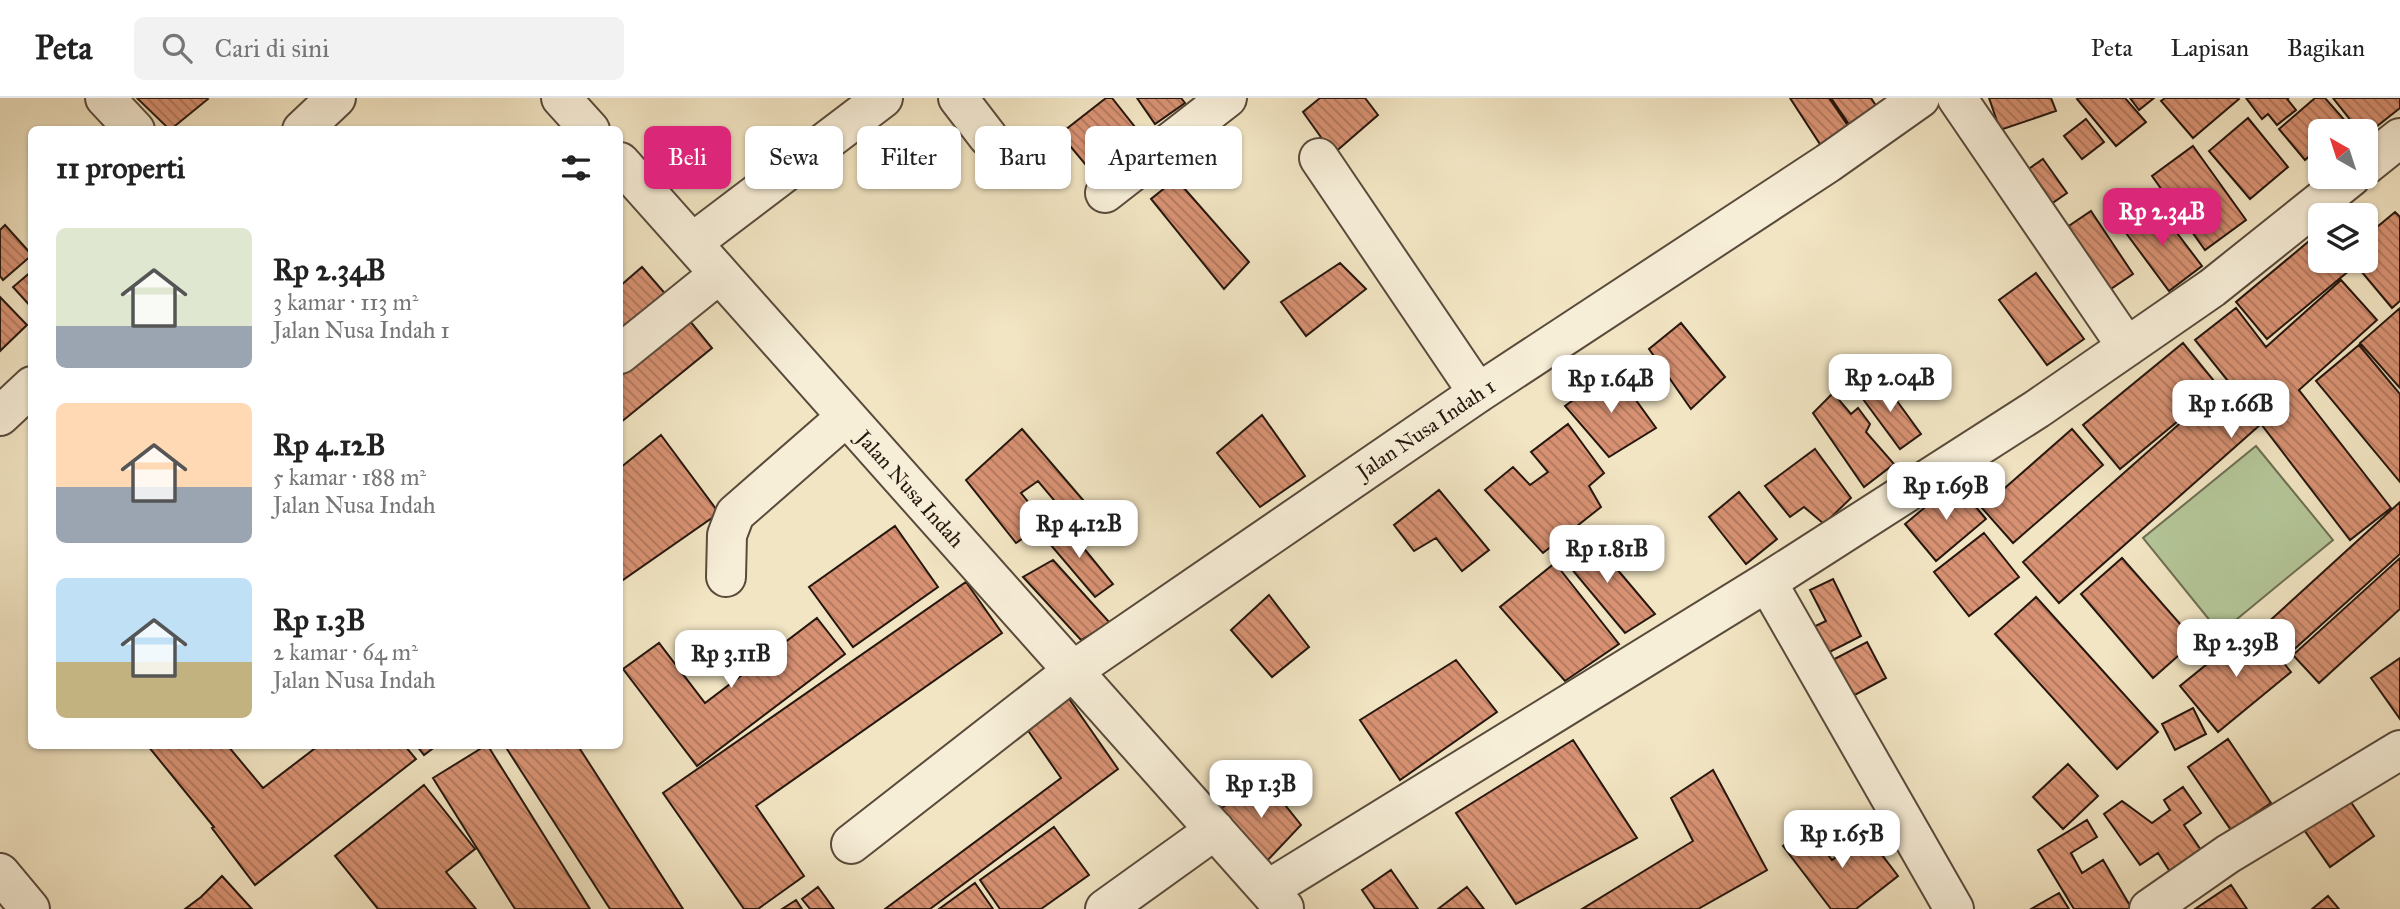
<!DOCTYPE html>
<html lang="id">
<meta charset="utf-8">
<style>
body{margin:0;font-family:"IM FELL Great Primer",serif;background:#f2f2f2;color:#222;height:100vh;display:flex;flex-direction:column;font-size:26px;white-space:nowrap}
*{box-sizing:border-box;margin:0}
p{font-size:23px;color:#767676}
.icon{flex:none;width:38px;height:38px;fill:none;stroke:currentColor;stroke-width:2;stroke-linecap:round;stroke-linejoin:round}
.map{position:relative;flex:1;overflow:hidden}
.panel{position:absolute;left:28px;top:28px;width:595px;height:623px;display:flex;flex-direction:column;background:#fff;border-radius:10px;box-shadow:0 2px 5px #0004}
.panel>*{flex:none}
.hud{position:absolute;left:644px;top:28px;width:665px;height:63px;display:flex;gap:14px}
.needle{width:46px;rotate:321deg}
.fabs{position:absolute;left:2308px;top:21px;display:grid;gap:14px}
.fabs a{display:grid;place-items:center;width:70px;height:70px;border-radius:10px;background:#fff;box-shadow:0 2px 5px #0004;font-size:35px}
.price{position:absolute;translate:-50% -60px;padding:0 16px;border-radius:14px;background:#fff;color:#222;font-size:23px;line-height:46px;filter:drop-shadow(0 2px 4px #0008)}
.price::after{content:'';position:absolute;left:50%;top:42px;width:21px;height:16px;margin-left:-10px;background:inherit;clip-path:polygon(0 0,100% 0,50% 100%)}
.price.selected{background:#db2777;color:#fff}
ul{padding:0;list-style:none}
li{display:flex;align-items:center;gap:21px;height:175px;padding:0 28px}
li span{display:grid;place-items:center;flex:none;width:196px;height:140px;border-radius:10px;color:#555}
li>.icon{margin-inline-start:auto}
span .icon{width:84px;height:84px;fill:#fffc;stroke-width:1}
li b{font-size:30px}
h2{display:flex;justify-content:space-between;align-items:center;height:84px;padding:0 28px;font-size:30px}
.tag{padding:0 24px;border-radius:10px;background:#fff;box-shadow:0 2px 5px #0004;font-size:24px;line-height:63px}
.tag.selected{background:#db2777;color:#fff}
header{display:flex;align-items:center;gap:42px;box-sizing:border-box;height:98px;padding:0 35px;background:#fff;border-bottom:2px solid #e0e0e0}
header strong{font-size:33px}
nav{display:flex;gap:38px;margin-inline-start:auto;font-size:24px}
.search{width:490px;height:63px;background:#f2f2f2;display:flex;align-items:center;gap:18px;box-sizing:border-box;padding:0 24px;border-radius:10px;color:#767676;font-size:26px}
.map>svg:first-child{display:block}
</style>
<header>
<strong>Peta</strong>
<div class="search"><svg class="icon" aria-label="search" viewBox="0 0 24 24"><circle cx="10" cy="10" r="6"/><path d="M15 15l6 6"/></svg>Cari di sini</div>
<nav><a>Peta</a><a>Lapisan</a><a>Bagikan</a></nav>
</header>
<div class="map">
<svg width="2400" height="811" viewBox="0 0 2400 811">
<defs>
<pattern id="building-back-hatch" width="6" height="6" patternUnits="userSpaceOnUse" patternTransform="scale(1.75)"><rect width="6" height="6" fill="#d89273"/><path d="M-1 5l2 2M0 0l6 6M5-1l2 2" fill="none" stroke="#af765d"/></pattern>
</defs>
<rect width="100%" height="100%" fill="#f2e5c3"/>
<filter id="stains"><feTurbulence type="fractalNoise" baseFrequency=".00286" numOctaves="4"/><feColorMatrix values="0 0 0 0 .2 0 0 0 0 .09 0 0 0 0 .02 0 0 0 .5 -.17"/></filter>
<radialGradient id="worn" r=".72"><stop offset=".6" stop-color="#630" stop-opacity="0"/><stop offset="1" stop-color="#630" stop-opacity=".3"/></radialGradient>
<path fill="#b4c698" stroke="#6d6e53" stroke-width="2" d="M2256,348L2333,442L2220,535L2143,440Z"/>
<path fill="url(#building-back-hatch)" stroke="#26170e" stroke-width="2" d="M137,0H207L208,1L170,32Z
M1106,0H1112L1142,38L1096,79L1060,36Z
M1137,0H1181L1185,5L1155,26Z
M1320,0H1365L1378,17L1333,56L1303,14Z
M1790,0H1829L1857,41L1829,60Z
M1831,0H1871L1886,23L1859,41Z
M1989,0H2051L2056,13L2000,32Z
M2079,0H2125L2146,24L2116,48L2077,1Z
M2130,0H2154L2139,12Z
M2165,0H2238L2239,1L2193,40L2161,3Z
M2246,0H2289L2287,1L2296,12L2277,27L2268,16L2262,21Z
M2315,0H2325L2347,25L2338,33H2320V63L2313,55L2305,62L2279,31Z
M2333,0H2400V10L2366,37V33H2359Z
M2248,20L2288,69L2250,101L2209,53Z
M2086,21L2104,44L2082,61L2064,38Z
M2193,48L2246,122L2205,152L2152,78Z
M2043,61L2067,95L2038,115L2014,81Z
M1176,81L1249,164L1224,191L1151,101Z
M2155,106L2202,168L2169,193L2123,131Z
M2091,113L2133,176L2096,201L2054,138Z
M2395,114L2400,119V203L2392,210L2356,167L2267,241L2236,204L2320,134V163H2366V128L2371,134Z
M5,127L32,157L3,182L0,178V132Z
M1340,165L1366,191L1306,238L1281,204Z
M642,169L668,199L620,239V188Z
M32,173V210L13,189Z
M2036,175L2084,241L2047,267L1999,202Z
M2341,182L2377,222L2299,292L2391,410L2350,442L2261,326L2059,505L2023,464L2228,283L2195,242L2236,210L2266,249Z
M0,199L27,227L0,253Z
M2400,210V290L2360,245Z
M685,217L712,250L620,325V270Z
M1681,225L1725,279L1691,311L1649,251Z
M2183,245L2219,289L2120,371L2083,327Z
M2359,247L2400,296V384L2316,283Z
M1615,273L1656,330L1609,359L1565,308Z
M1881,281L1921,336L1900,351L1860,297Z
M1833,295L1851,316L1858,310L1870,326L1866,334L1894,366L1864,389L1813,315Z
M1262,317L1305,378L1260,409L1217,355Z
M1568,326L1604,375L1589,388L1601,409L1543,455L1485,392L1513,369L1530,387L1548,374L1531,354Z
M1022,331L1089,409L1069,420L1038,383L1021,395L1045,425L1016,445L966,382Z
M2072,331L2103,367L2013,445L1982,410Z
M661,337L719,415L620,484V370Z
M1815,351L1851,400L1824,426L1804,409L1790,419L1765,388Z
M1955,384L1986,421L1936,463L1905,426Z
M1439,392L1489,452L1462,473L1436,440L1414,453L1394,427Z
M1739,394L1777,441L1746,466L1709,419Z
M2400,404V456L2290,555L2265,527Z
M1064,426L1113,486L1095,499L1044,439Z
M895,428L938,489L853,549L809,489Z
M1984,435L2019,479L1969,518L1934,474Z
M1589,438L1655,516L1625,535L1560,457Z
M2122,460L2195,543L2153,580L2081,496Z
M2400,460V511L2319,585L2293,557Z
M1053,462L1110,525L1081,542L1023,479Z
M1555,465L1619,546L1565,583L1500,509Z
M1833,481L1861,538L1816,561L1803,534L1826,523L1810,492Z
M966,484L1002,535L756,708L804,778L758,811H744L663,695Z
M1269,497L1309,549L1272,579L1231,532Z
M2036,499L2158,634L2117,671L1995,536Z
M817,520L845,556L697,668L623,571L659,545L705,605Z
M2254,528L2291,574L2218,634L2180,588Z
M1867,544L1886,580L1842,604L1823,567Z
M2400,560V621L2371,580Z
M1456,562L1497,614L1400,682L1360,622Z
M1063,592L1118,671L930,811H885L1061,680L1020,621Z
M2193,610L2206,636L2175,652L2162,626Z
M2228,641L2271,705L2231,732L2188,669Z
M1573,642L1637,740L1516,806L1456,715Z
M148,648H228L263,690L318,648H405L416,661L255,787L212,730L214,729Z
M417,648H436L424,657Z
M485,648H488L590,811H515L433,680Z
M505,648H586L580,651L683,811H610Z
M2068,666L2098,698L2063,731L2033,699Z
M1713,672L1767,772L1698,811H1582L1693,743L1671,700Z
M1266,683L1301,727L1265,765L1218,712Z
M424,687L475,751L446,774L476,811H378L335,758Z
M2183,689L2201,715L2184,727L2205,758L2174,780L2158,755L2140,767L2104,716L2122,703L2152,725L2170,712L2164,702Z
M2344,694L2374,738L2330,769L2300,726Z
M2087,722L2097,739L2071,755L2082,775L2103,762L2132,811H2074L2038,752Z
M1054,729L1089,777L1041,811H1000L980,782Z
M1807,730L1832,762L1866,736L1898,778L1856,811H1831L1783,748Z
M1391,772L1418,811H1375L1362,792Z
M222,778L252,811H185L201,799Z
M975,785L993,811H939Z
M2231,787L2247,811H2195Z
M818,789L834,811H810L802,801Z
M1467,789L1484,811H1438Z
M2059,795L2069,811H2031Z
M2328,798L2339,811H2312Z
M796,802L802,811H782Z"/>
<g fill="none" stroke-linecap="round" stroke-linejoin="round">
<defs>
<path id="minor" d="M105,0L135,32
M561,0L590,32
M958,0L988,39
M1957,0L2127,249
M302,32L336,0
M1319,60L1478,295
M620,64L1284,810
M2366,67L2400,40
M1105,95L1227,0
M692,145L883,0
M620,256L718,177
M0,318L32,288
M726,479L727,437L735,416L846,319
M1767,484L1954,811
M851,746L1074,572L1478,295L1828,65L1920,0
M0,775L30,811
M1269,791L1767,484L2037,311L2212,190L2351,79
M1105,811L1215,732
M2149,811L2228,756L2400,652"/>
</defs>
<use href="#minor" stroke="#594a3b" stroke-width="42"/>
<use href="#minor" stroke="#f7eed8" stroke-width="38"/>
</g>
<g text-anchor="middle" stroke-width="6" stroke-linejoin="round" paint-order="stroke">
<g font-size="21" fill="#26170e" stroke="#f7eed8">
<text transform="translate(1426 331) rotate(-34)" y="7">Jalan Nusa Indah 1</text>
<text transform="translate(910 391) rotate(48)" y="7">Jalan Nusa Indah</text>
</g>
</g>
<rect width="100%" height="100%" filter="url(#stains)"/>
<rect width="100%" height="100%" fill="url(#worn)"/>
</svg>
<div class="fabs">
<a><svg class="needle" viewBox="-14 -14 28 28"><path d="M0-13l5 13h-10z" fill="#e53935"/><path d="M0 13l5-13h-10z" fill="#767676"/></svg></a>
<a><svg class="icon" aria-label="layers" viewBox="0 0 24 24"><path d="M12 4l9 5-9 5-9-5zM3 14l9 5 9-5"/></svg></a>
</div>
<b class="price selected" style="left:2162px;top:150px">Rp 2.34B</b>
<b class="price" style="left:1890px;top:316px">Rp 2.04B</b>
<b class="price" style="left:1611px;top:317px">Rp 1.64B</b>
<b class="price" style="left:2231px;top:342px">Rp 1.66B</b>
<b class="price" style="left:1946px;top:424px">Rp 1.69B</b>
<b class="price" style="left:1079px;top:462px">Rp 4.12B</b>
<b class="price" style="left:1607px;top:487px">Rp 1.81B</b>
<b class="price" style="left:2236px;top:581px">Rp 2.39B</b>
<b class="price" style="left:731px;top:592px">Rp 3.11B</b>
<b class="price" style="left:1261px;top:722px">Rp 1.3B</b>
<b class="price" style="left:1842px;top:772px">Rp 1.65B</b>
<div class="hud">
<a class="tag selected">Beli</a>
<a class="tag">Sewa</a>
<a class="tag">Filter</a>
<a class="tag">Baru</a>
<a class="tag">Apartemen</a>
</div>
<section class="panel">
<h2>11 properti<svg class="icon" aria-label="filters" viewBox="0 0 24 24"><path d="M4 7h16M4 17h16"/><circle cx="9" cy="7" r="2"/><circle cx="15" cy="17" r="2"/></svg></h2>
<ul>
<li><span style="background:linear-gradient(#dfe7d0 70%,#9aa5b1 0)"><svg class="icon" aria-label="home" viewBox="0 0 24 24"><path d="M3 11l9-7 9 7M6 9v11h12V9"/></svg></span><div><b>Rp 2.34B</b><p>3 kamar · 113 m²</p><p>Jalan Nusa Indah 1</p></div></li>
<li><span style="background:linear-gradient(#ffd9b3 60%,#9aa5b1 0)"><svg class="icon" aria-label="home" viewBox="0 0 24 24"><path d="M3 11l9-7 9 7M6 9v11h12V9"/></svg></span><div><b>Rp 4.12B</b><p>5 kamar · 188 m²</p><p>Jalan Nusa Indah</p></div></li>
<li><span style="background:linear-gradient(#bfe0f5 60%,#c2b280 0)"><svg class="icon" aria-label="home" viewBox="0 0 24 24"><path d="M3 11l9-7 9 7M6 9v11h12V9"/></svg></span><div><b>Rp 1.3B</b><p>2 kamar · 64 m²</p><p>Jalan Nusa Indah</p></div></li>
</ul>
</section>
</div>
